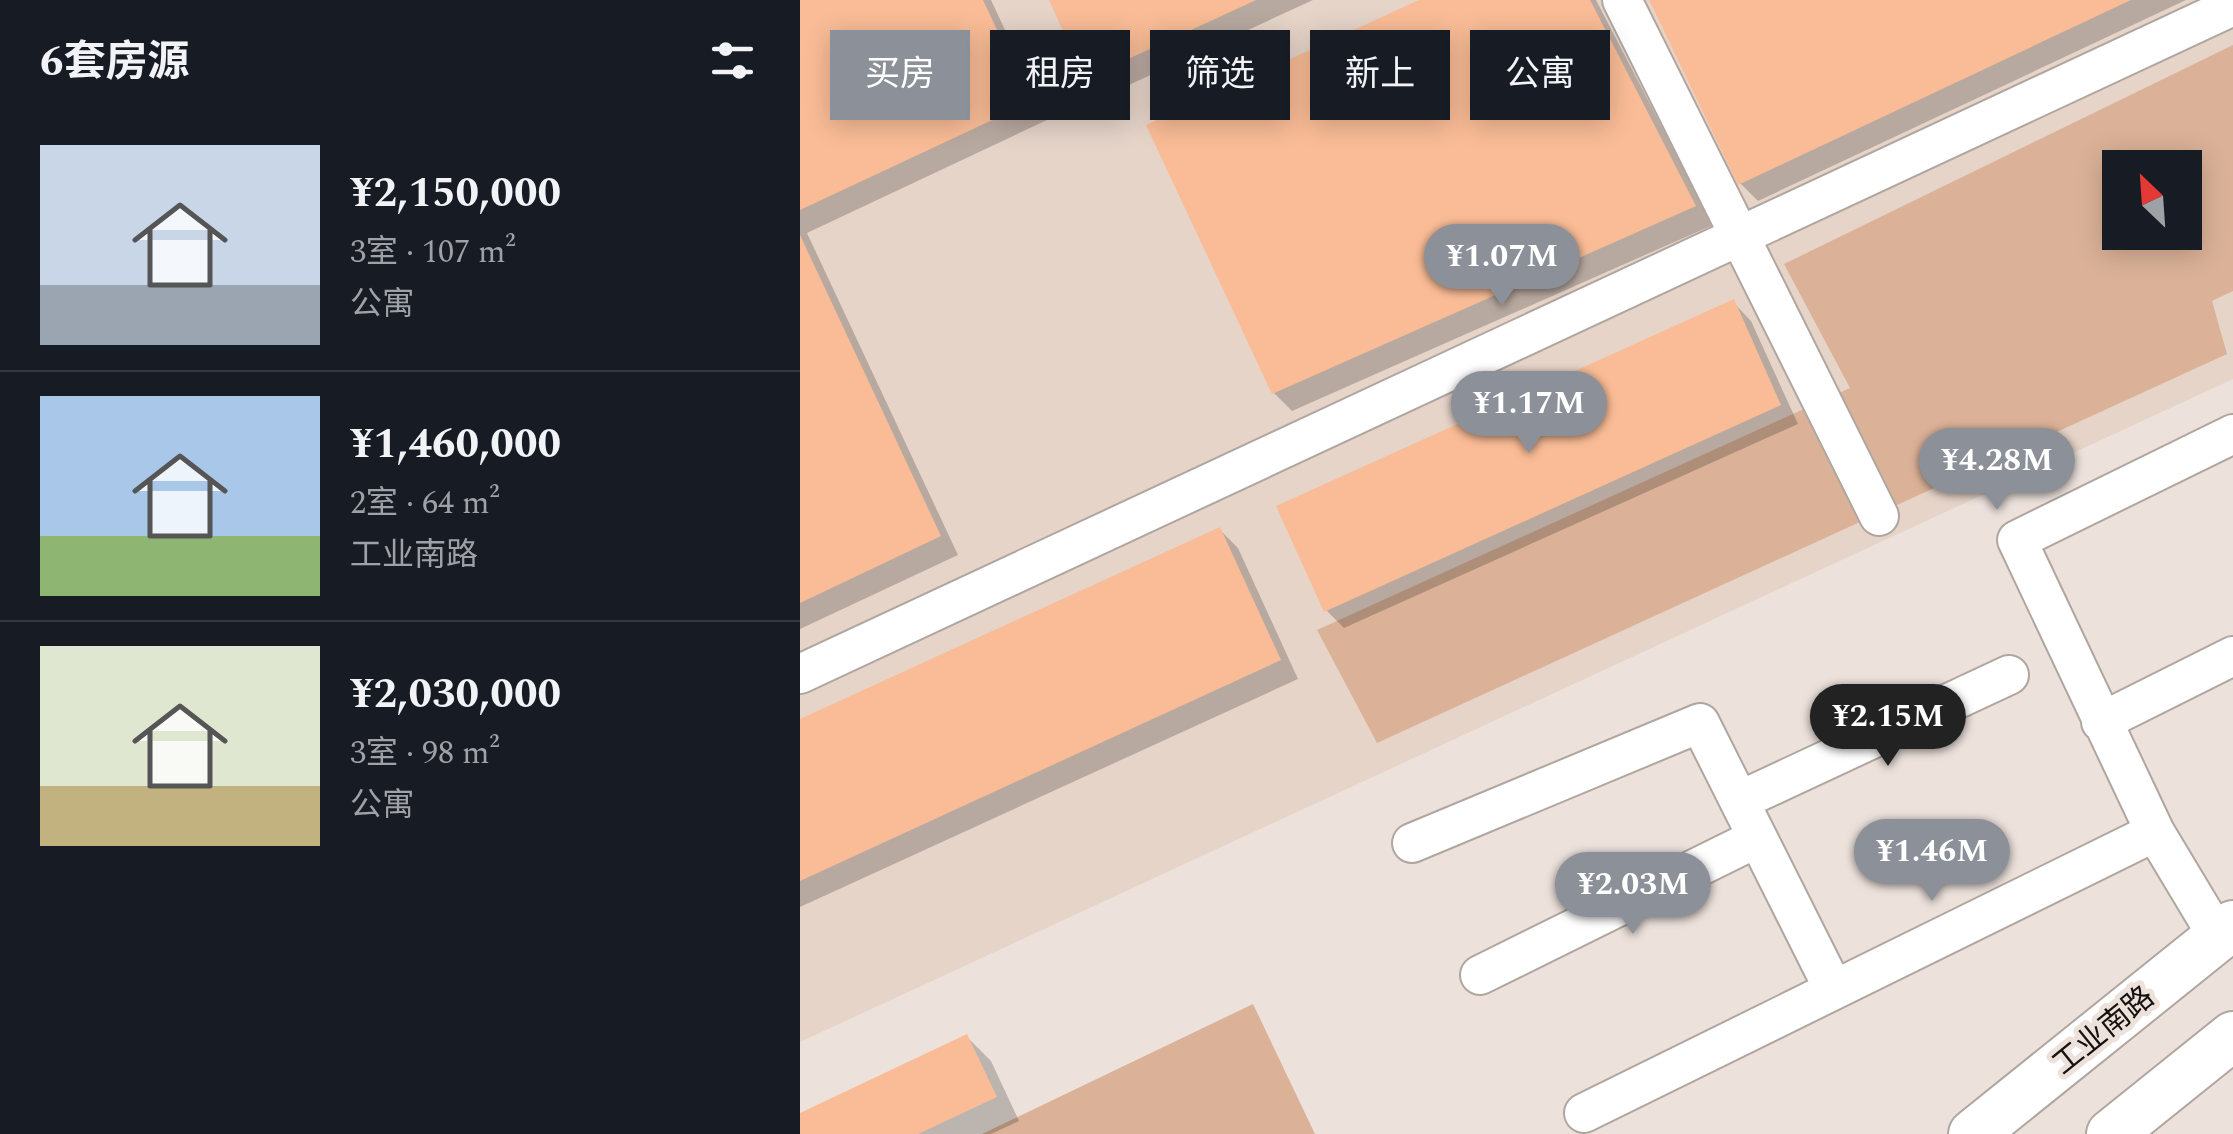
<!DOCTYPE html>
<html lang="zh">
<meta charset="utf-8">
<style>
body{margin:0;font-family:Spectral,"Noto Sans SC",serif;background:#20242c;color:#f1f3f6;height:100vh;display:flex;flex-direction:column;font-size:38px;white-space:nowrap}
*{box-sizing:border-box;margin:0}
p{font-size:32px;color:#9ea1a6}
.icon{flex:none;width:55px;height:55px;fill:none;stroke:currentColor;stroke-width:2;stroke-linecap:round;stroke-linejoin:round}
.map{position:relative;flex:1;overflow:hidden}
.panel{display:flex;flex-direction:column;background:#171b24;width:800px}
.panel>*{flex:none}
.guide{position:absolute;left:30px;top:30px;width:950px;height:90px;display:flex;gap:20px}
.needle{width:65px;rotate:335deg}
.fabs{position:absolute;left:1302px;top:150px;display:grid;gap:20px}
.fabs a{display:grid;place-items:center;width:100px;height:100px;border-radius:0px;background:#171b24;box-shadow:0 5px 25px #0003;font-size:50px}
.price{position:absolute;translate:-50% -85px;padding:0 22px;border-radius:35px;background:#8c9099;color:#fff;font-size:32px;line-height:65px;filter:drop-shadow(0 2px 5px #0008)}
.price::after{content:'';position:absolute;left:50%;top:60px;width:30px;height:22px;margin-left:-15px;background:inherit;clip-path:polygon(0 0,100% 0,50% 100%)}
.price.active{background:#222;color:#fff}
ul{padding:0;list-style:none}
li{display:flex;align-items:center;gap:30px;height:250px;padding:0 40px}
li+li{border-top:2px solid #363941}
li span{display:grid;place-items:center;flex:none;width:280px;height:200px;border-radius:0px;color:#555}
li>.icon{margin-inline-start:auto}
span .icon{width:120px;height:120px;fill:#fffc;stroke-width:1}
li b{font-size:42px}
h2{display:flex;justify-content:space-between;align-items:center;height:120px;padding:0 40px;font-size:42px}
.chip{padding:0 35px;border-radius:0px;background:#171b24;box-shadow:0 5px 25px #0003;font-size:35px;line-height:90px}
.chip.active{background:#8c9099;color:#fff}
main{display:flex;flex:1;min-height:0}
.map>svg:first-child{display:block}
</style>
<main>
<section class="panel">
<h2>6套房源<svg class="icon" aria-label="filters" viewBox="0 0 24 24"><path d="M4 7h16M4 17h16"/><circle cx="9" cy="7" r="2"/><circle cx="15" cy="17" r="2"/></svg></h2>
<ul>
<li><span style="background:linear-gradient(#c9d6e8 70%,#9aa5b1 0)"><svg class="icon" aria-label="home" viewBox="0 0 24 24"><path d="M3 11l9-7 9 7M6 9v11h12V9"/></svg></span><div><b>¥2,150,000</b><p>3室 · 107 m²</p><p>公寓</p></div></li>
<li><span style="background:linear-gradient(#a9c7e8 70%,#8fb573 0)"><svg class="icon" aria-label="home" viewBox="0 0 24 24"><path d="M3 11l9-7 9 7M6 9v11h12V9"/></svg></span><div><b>¥1,460,000</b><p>2室 · 64 m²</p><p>工业南路</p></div></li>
<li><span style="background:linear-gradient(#dfe7d0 70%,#c2b280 0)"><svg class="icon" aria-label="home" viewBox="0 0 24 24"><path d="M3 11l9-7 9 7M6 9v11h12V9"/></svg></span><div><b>¥2,030,000</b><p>3室 · 98 m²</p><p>公寓</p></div></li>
</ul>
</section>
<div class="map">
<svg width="1433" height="1134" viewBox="0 0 1433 1134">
<rect width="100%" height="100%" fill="#ece1db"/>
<path fill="#e6d4c9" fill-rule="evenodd" d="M0,0H1433V379L0,1042ZM1320,168H1385V232H1320Z"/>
<path fill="#dbb298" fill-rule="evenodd" d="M1433,45V291L1412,301L1427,354L577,743L517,630L1050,388L984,264ZM1320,168H1385V232H1320Z
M453,1004L515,1134H182Z"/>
<path fill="#0003" d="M0,0H191L247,120L7,233L158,555L0,629Z
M252,0H513L305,96L287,78Z
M625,0H796L913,225L492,411L474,393Z
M852,0H1386L958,201L940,183Z
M933,302L951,321L998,424L544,628L526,610Z
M420,530L438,548L498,679L0,907V722Z
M167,1037L191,1061L219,1121L191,1134H0V1116Z"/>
<path fill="#f9bc96" d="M0,0H183L231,102L0,210Z
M249,0H456L285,79Z
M619,0H790L896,206L472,394L346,125Z
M849,0H1331L938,185Z
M0,235L141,536L0,603Z
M934,299L981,405L524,612L476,506Z
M420,527L481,660L0,881V719Z
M167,1034L197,1097L118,1134H0V1113Z"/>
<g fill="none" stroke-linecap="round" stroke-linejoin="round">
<defs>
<path id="minor" d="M822,0L1079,516
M0,674L1433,6
M1301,722L1433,656
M939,801L1209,675
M1355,832L1217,540L1433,434
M612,843L900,723L1034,990
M680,975L957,838
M784,1113L1355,832L1418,937"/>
<path id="major" d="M1173,1134L1433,925
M1311,1134L1433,1036"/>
</defs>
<use href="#minor" stroke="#b0a6a0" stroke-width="42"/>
<use href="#major" stroke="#b0a6a0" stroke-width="52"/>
<use href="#minor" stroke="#fff" stroke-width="38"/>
<use href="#major" stroke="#fff" stroke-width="48"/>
</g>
<g text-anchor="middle" stroke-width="10" stroke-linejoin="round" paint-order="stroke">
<g font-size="30" fill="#161210" stroke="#ece1db">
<text transform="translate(1303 1030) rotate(-39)" y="10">工业南路</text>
</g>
</g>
</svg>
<div class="fabs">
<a><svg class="needle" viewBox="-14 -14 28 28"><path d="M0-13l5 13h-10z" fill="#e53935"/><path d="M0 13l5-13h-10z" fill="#9ea1a6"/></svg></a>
</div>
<b class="price" style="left:702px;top:309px">¥1.07M</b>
<b class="price" style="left:729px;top:456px">¥1.17M</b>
<b class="price" style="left:1197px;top:513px">¥4.28M</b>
<b class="price active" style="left:1088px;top:769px">¥2.15M</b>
<b class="price" style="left:1132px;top:904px">¥1.46M</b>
<b class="price" style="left:833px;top:937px">¥2.03M</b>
<div class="guide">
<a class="chip active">买房</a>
<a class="chip">租房</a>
<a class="chip">筛选</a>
<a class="chip">新上</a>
<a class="chip">公寓</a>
</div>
</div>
</main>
